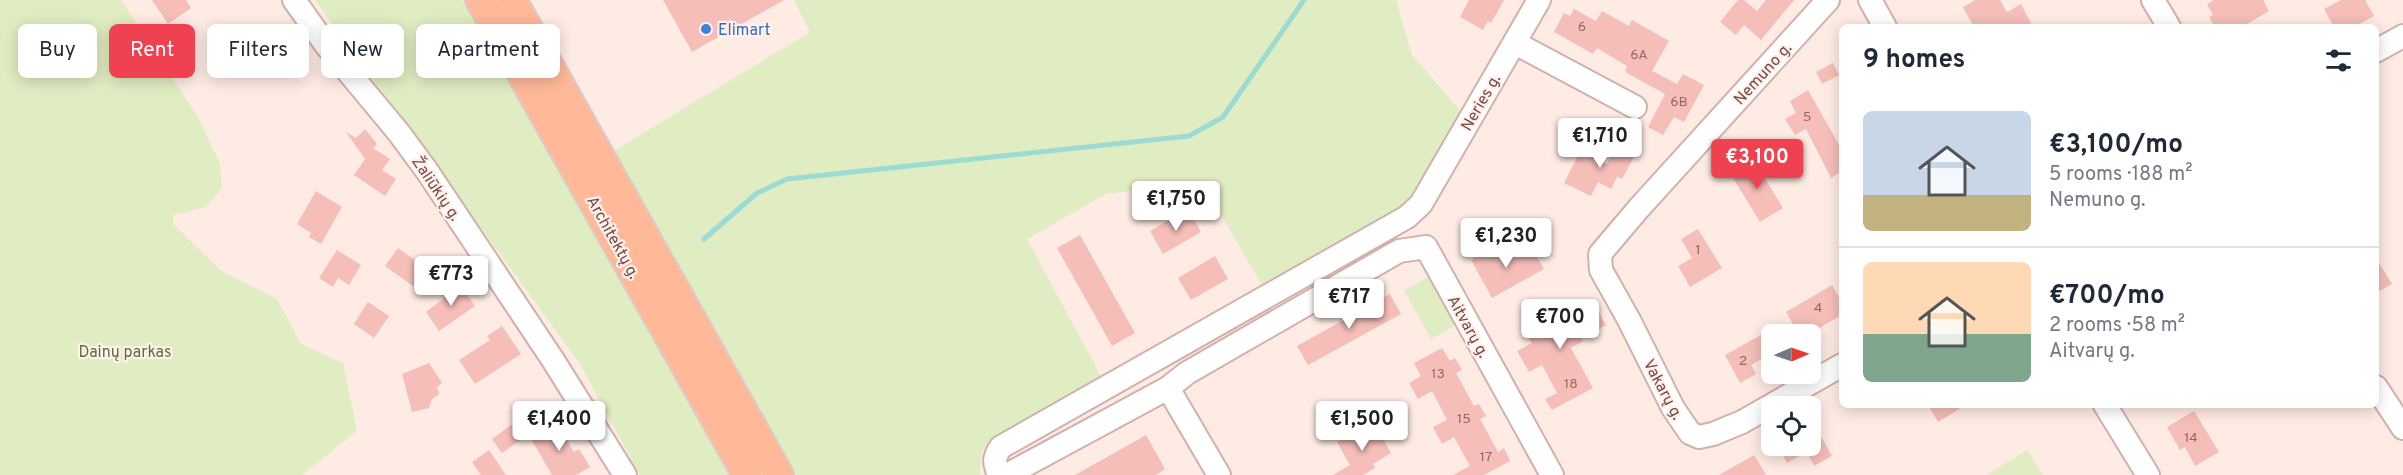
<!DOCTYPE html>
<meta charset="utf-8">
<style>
body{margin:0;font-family:Overpass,sans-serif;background:#f6f6f7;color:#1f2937;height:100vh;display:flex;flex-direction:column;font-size:22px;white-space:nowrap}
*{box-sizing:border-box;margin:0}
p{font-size:20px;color:#747a83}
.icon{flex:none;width:33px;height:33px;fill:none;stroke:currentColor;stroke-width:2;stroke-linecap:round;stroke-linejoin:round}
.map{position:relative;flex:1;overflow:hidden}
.sheet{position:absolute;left:1839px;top:24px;width:540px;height:384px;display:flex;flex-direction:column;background:#fff;border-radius:9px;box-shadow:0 3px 15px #0003}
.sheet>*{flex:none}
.guide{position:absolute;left:18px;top:24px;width:570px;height:54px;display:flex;gap:12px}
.needle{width:39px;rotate:88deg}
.buttons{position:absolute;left:1761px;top:324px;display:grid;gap:12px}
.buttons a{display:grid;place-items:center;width:60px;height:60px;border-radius:9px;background:#fff;box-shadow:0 3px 15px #0003;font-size:30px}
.price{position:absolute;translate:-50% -51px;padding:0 14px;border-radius:6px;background:#fff;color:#222;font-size:20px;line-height:39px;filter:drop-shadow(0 2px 3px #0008)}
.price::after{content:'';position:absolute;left:50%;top:36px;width:18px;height:14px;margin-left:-9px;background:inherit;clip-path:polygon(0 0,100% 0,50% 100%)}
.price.on{background:#ef4150;color:#fff}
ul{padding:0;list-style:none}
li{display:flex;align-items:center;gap:18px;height:150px;padding:0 24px}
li+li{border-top:2px solid #e0e1e3}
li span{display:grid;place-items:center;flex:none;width:168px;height:120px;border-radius:9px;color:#555}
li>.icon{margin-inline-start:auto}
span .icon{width:72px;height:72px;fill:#fffc;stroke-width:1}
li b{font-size:26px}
h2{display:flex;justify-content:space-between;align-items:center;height:72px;padding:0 24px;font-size:26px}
.chip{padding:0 21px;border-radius:9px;background:#fff;box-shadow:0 3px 15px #0003;font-size:21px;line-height:54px}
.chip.on{background:#ef4150;color:#fff}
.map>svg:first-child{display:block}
</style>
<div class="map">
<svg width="2403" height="475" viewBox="0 0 2403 475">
<rect width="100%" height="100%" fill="#feebe3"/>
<path fill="#e0ecc1" d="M0,0H121L198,117L220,164L222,188L206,207L173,215V224L221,271L277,299L301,344L343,363L357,431L302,475H0Z
M315,0H462L731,475H640L580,364Z
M794,0H1396L1412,55L1465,116L1411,200L1376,226L1261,284L1202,181L1106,194L1027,239L1102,378L982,450L980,475H792L612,152L810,32Z
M1431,276L1458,324L1431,339L1404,290Z
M2027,450L2043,475H1986Z"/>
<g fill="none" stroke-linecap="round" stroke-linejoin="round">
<path stroke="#9cdbd1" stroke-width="5" d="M704,239L757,193L787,179L1189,136L1223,117L1304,0"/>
</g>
<path fill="#f5beb9" d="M152,0H186L191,8L168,24Z
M663,0H784L692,52Z
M1469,0H1504L1491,23L1488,21L1483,30L1460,17Z
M1738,0H1744L1757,11L1766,0H1794L1761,40L1744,25L1736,35L1720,22Z
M1975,0H2000L2007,12L2021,4L2033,27H1974L1963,7Z
M2214,0H2263L2269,11L2242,27H2215L2209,17L2213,15L2207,4Z
M2341,0H2365L2374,16L2354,27H2334L2324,9Z
M1574,9L1596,21L1602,11L1629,26L1632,20L1669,41L1652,71L1677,84L1683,74L1704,85L1684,122L1674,117L1663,135L1648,127L1665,94L1625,72L1627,66L1597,48L1593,54L1554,32L1564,13L1570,16Z
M253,25L261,37L273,28L285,46L257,65L252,58L240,67L225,45Z
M1833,63L1839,75L1822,84L1816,72Z
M1808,90L1842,150V171L1831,178L1806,129L1795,135L1785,119L1796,113L1790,101Z
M365,129L377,144L373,148L390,159L382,170L396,179L385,196L354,175L365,159L346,132L356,138Z
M1619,139L1638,149L1622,179L1617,177L1611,189L1598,182L1591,196L1564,183L1581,150L1607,164Z
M1753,159L1783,208L1760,222L1730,173Z
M316,191L342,207L321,244L309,237L311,233L297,224Z
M1188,209L1201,232L1163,254L1150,231Z
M1698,229L1722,268L1690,287L1678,266L1692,258L1681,239Z
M1080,235L1135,333L1112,346L1057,248Z
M1502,243L1510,258L1531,247L1544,269L1492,298L1471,260Z
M398,248L426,268L413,286L385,266Z
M337,250L361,265L349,285L338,278L333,287L319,278Z
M1215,256L1228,279L1191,300L1178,278Z
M2376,258L2392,284L2376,293Z
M463,281L470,292L467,295L475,306L439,331L426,312L447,296L445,293Z
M1832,285L1842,302V315L1809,334H1799L1786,312Z
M1390,294L1401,314L1308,365L1297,346Z
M368,302L389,316L374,338L354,324Z
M1561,303L1569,318L1594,304L1606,325L1582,339L1583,341L1571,348L1593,388L1552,410L1545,399L1557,393L1542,365L1529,372L1517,351L1532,343L1521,326Z
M502,326L521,354L475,384L459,360L490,340L487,336Z
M1766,332L1772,341V353L1751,365L1756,374L1740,383L1725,355Z
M1442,348L1450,361L1455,358L1462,370L1456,373L1474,406L1479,404L1486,416L1480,419L1498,452L1504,448L1510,461L1484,475H1453L1470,466L1454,437L1442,444L1433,427L1447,420L1432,391L1418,399L1409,383L1421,376L1414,363Z
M429,363L442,383L437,387L439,394L432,399L429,408L412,412L402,374Z
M1928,405H1966L1938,422Z
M2194,411L2219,452L2195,466L2185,447L2180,450L2167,427Z
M1810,417L1832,456L1814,466L1807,452L1787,463L1778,446H1810Z
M555,422L574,452L579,449L590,467L576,475H552L530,437Z
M511,425L522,439L502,453L492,439Z
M1363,428L1369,438L1379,432L1391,453L1373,464L1375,468L1363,475H1333L1350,465L1337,442Z
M1146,435L1165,469L1156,475H1075Z
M489,450L506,475H481L472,462Z
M1754,455L1766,475H1719Z"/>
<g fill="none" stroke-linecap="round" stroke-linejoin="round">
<defs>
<path id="minor" d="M294,0L326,45L399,133L427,171L553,360L625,475
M1828,0L1639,208L1600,254L1601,270L1629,320L1673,408L1690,433L1699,437L1713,434L1742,422L1842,365
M1870,0L1885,27
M2153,0L2169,27
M1515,43L1635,107
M2376,51L2403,36
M2376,387L2403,428
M1168,388L1219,475
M2105,405L2148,475
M999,475C994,463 993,458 1001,447L1407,217L1421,204L1539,0
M1007,475L1168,388L1187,373L1399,251L1426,247L1552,475"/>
<path id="major" d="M480,0L747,475
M512,0L779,475"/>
</defs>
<use href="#minor" stroke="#d2b1ab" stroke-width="26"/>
<use href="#major" stroke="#d9cccb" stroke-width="32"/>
<use href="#minor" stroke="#fff" stroke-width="22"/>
<use href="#major" stroke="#ffb999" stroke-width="28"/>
</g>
<circle fill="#3f7fe0" stroke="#fff1eb" stroke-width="2" cx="706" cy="29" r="6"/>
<g text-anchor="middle" stroke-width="4.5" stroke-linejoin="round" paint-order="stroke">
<g font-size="14" fill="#966764">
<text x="1582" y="31">6</text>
<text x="1639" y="59">6A</text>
<text x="1679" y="106">6B</text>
<text x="1807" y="121">5</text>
<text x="1698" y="254">1</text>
<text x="1818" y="312">4</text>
<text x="1743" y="365">2</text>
<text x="1438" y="378">13</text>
<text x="1571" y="388">18</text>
<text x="1464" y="423">15</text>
<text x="2191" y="442">14</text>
<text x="1486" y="461">17</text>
</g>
<g font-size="16" fill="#366cbe" stroke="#fff1eb" text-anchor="start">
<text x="718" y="35">Elimart</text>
</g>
<g font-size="16" fill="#774a47" stroke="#fff1eb">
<text transform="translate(1762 73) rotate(-48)" y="6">Nemuno g.</text>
<text transform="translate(1480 102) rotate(-60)" y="6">Neries g.</text>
<text transform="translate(437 188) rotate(56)" y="6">Žaliūkių g.</text>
<text transform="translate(614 237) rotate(61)" y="6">Architektų g.</text>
<text transform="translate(1469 326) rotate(61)" y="6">Aitvarų g.</text>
<text transform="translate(1664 389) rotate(62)" y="6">Vakarų g.</text>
</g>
<g font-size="16" fill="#5b7239" stroke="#fff1eb">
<text x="125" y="357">Dainų parkas</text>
</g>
</g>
</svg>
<div class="buttons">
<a><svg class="needle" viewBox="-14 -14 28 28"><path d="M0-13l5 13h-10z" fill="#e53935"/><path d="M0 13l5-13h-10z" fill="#747a83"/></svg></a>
<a><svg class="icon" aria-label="locate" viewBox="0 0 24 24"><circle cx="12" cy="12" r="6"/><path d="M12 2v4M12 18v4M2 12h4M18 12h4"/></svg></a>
</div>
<b class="price" style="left:1600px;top:169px">€1,710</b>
<b class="price on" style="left:1757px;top:190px">€3,100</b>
<b class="price" style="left:1176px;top:232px">€1,750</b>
<b class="price" style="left:1506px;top:269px">€1,230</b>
<b class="price" style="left:451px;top:307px">€773</b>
<b class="price" style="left:1349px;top:330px">€717</b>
<b class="price" style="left:1560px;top:350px">€700</b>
<b class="price" style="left:559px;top:452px">€1,400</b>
<b class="price" style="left:1362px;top:452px">€1,500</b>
<div class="guide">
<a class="chip">Buy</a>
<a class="chip on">Rent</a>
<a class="chip">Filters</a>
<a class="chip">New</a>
<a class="chip">Apartment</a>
</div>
<section class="sheet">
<h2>9 homes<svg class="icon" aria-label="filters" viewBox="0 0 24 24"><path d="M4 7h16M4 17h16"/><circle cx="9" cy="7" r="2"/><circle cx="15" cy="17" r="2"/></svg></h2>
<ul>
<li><span style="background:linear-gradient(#c9d6e8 70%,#c2b280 0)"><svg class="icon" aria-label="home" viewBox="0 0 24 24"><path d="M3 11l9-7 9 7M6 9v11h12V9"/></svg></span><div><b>€3,100/mo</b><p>5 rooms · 188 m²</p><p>Nemuno g.</p></div></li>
<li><span style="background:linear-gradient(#ffd9b3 60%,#7fa58c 0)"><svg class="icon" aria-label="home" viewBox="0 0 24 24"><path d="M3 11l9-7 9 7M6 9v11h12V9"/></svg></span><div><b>€700/mo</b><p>2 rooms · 58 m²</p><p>Aitvarų g.</p></div></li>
</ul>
</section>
</div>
